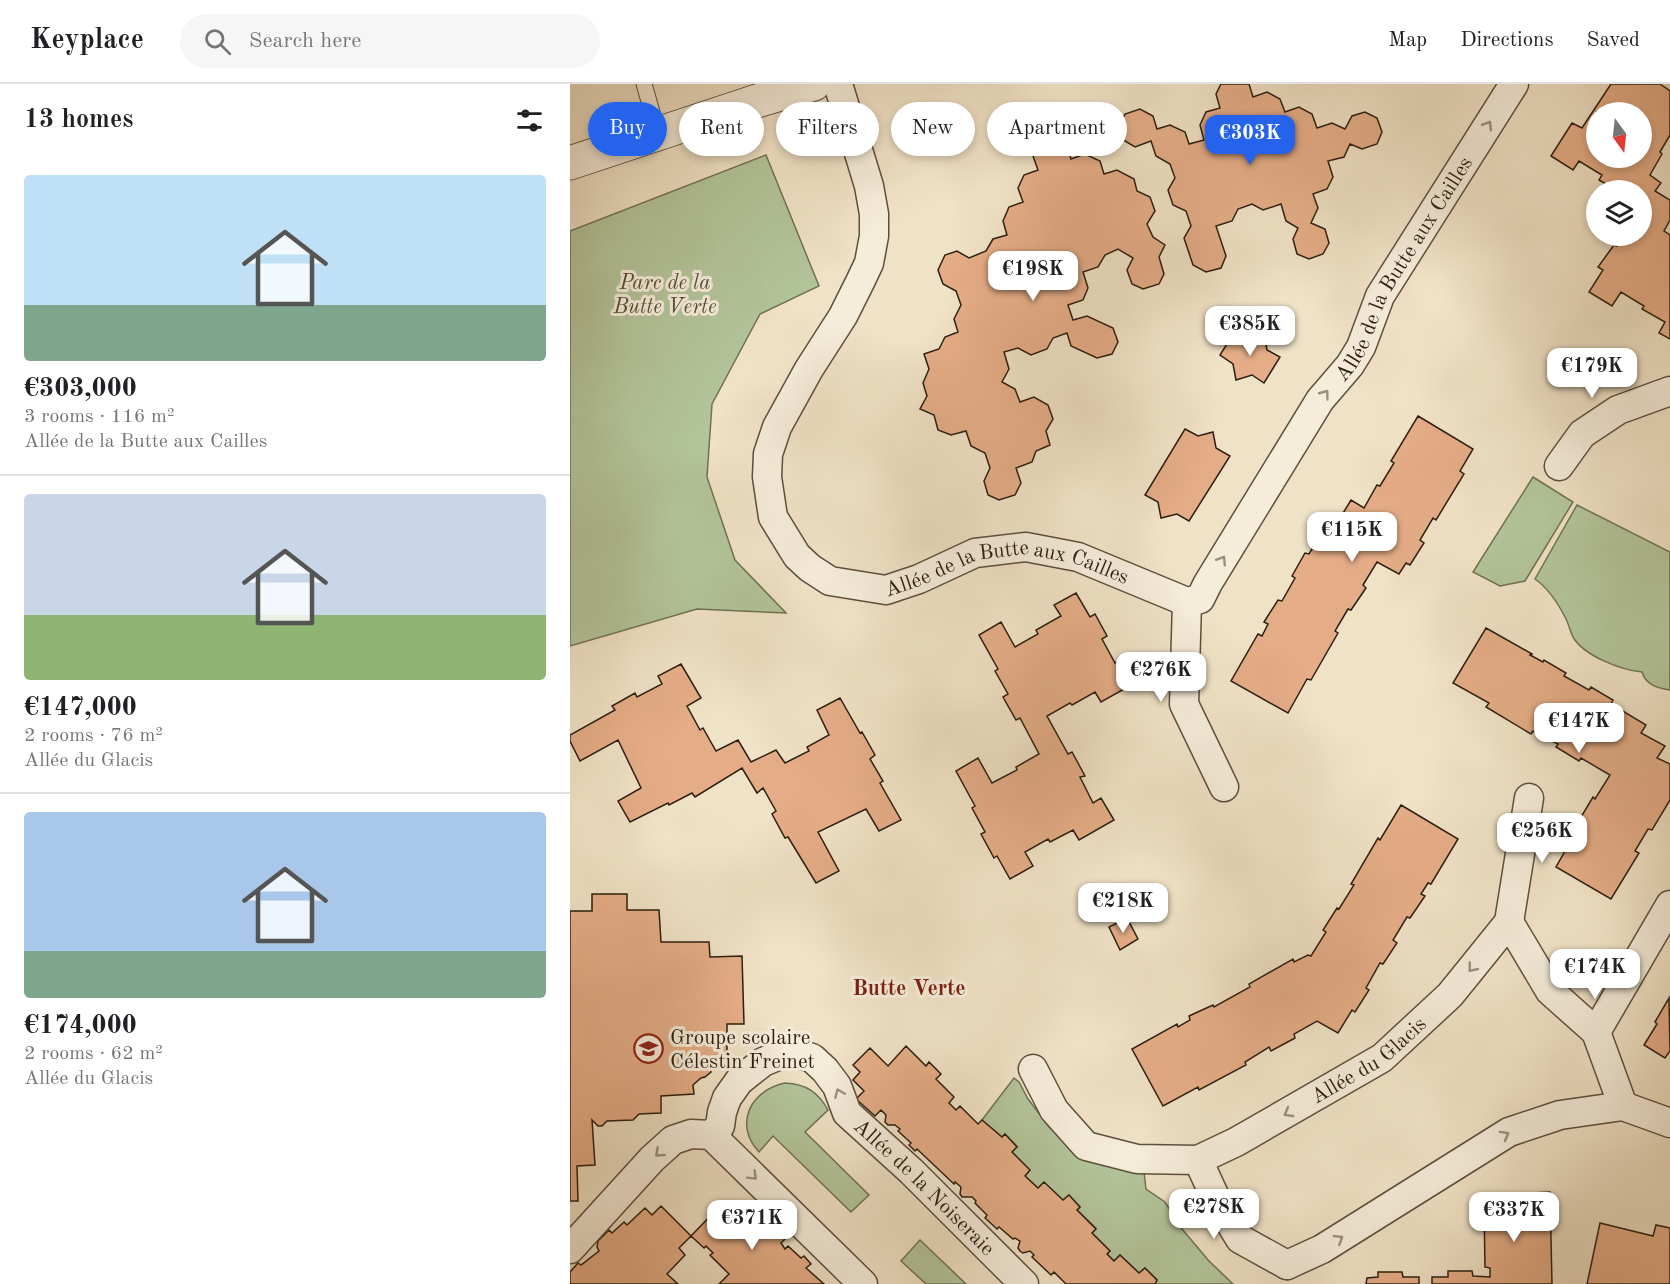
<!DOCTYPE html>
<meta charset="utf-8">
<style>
body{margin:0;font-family:"Old Standard TT",serif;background:#f6f6f6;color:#202124;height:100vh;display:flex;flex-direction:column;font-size:22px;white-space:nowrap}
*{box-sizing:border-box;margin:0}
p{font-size:20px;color:#757577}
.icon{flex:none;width:33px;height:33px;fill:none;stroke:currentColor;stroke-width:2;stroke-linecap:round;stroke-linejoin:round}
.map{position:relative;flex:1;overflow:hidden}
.drawer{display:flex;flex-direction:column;background:#fff;width:570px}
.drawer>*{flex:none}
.banner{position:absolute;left:18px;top:18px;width:570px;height:54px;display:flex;gap:12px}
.needle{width:39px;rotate:165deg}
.buttons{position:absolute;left:1016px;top:18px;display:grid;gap:12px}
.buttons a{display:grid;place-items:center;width:66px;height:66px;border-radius:50%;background:#fff;box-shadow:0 3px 9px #0003;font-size:30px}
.price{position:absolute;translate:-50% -51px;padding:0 14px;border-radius:12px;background:#fff;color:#222;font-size:20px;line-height:39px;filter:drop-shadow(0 2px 3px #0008)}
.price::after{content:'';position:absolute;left:50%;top:36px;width:18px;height:14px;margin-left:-9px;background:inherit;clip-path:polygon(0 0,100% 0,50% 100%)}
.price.active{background:#2563eb;color:#fff}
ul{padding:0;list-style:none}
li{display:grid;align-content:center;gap:12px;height:318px;padding:0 24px}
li+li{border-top:2px solid #e0e0e0}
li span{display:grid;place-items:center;height:186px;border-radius:6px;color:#555}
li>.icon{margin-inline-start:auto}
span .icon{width:108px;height:108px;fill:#fffc;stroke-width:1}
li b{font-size:26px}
h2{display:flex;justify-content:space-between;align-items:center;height:72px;padding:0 24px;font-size:26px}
.chip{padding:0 21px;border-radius:27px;background:#fff;box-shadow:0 3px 9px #0003;font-size:21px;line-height:54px}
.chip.active{background:#2563eb;color:#fff}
header{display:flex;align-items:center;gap:36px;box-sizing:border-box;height:84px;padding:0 30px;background:#fff;border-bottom:2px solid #e0e0e0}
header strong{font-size:28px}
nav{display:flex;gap:33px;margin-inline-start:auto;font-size:21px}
.search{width:420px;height:54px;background:#f6f6f6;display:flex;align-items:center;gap:15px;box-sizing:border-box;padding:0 21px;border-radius:33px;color:#757577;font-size:22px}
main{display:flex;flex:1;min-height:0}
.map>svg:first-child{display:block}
</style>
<header>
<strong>Keyplace</strong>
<div class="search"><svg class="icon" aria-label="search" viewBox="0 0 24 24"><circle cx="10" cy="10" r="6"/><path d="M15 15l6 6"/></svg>Search here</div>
<nav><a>Map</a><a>Directions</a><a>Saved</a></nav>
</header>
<main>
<section class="drawer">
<h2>13 homes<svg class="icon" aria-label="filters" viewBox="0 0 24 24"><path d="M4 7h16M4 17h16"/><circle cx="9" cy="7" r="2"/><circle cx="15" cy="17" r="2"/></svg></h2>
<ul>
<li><span style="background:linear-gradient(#bfe0f5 70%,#7fa58c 0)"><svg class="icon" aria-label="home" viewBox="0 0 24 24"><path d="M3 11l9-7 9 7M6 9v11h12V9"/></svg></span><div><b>€303,000</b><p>3 rooms · 116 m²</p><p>Allée de la Butte aux Cailles</p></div></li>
<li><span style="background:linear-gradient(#c9d6e8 65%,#8fb573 0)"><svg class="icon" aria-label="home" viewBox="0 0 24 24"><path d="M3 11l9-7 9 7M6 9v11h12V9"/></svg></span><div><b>€147,000</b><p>2 rooms · 76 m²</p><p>Allée du Glacis</p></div></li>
<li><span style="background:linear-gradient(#a9c7e8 75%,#7fa58c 0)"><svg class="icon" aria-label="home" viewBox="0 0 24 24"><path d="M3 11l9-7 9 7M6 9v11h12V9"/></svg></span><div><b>€174,000</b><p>2 rooms · 62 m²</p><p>Allée du Glacis</p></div></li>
</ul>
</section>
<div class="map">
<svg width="1100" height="1200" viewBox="0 0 1100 1200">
<rect width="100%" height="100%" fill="#f0e2c6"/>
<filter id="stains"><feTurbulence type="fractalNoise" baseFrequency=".00333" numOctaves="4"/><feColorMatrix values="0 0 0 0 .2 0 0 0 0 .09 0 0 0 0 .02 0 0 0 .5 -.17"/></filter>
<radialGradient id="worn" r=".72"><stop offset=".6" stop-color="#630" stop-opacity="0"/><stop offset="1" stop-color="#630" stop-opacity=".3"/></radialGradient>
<path fill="#b3c49a" stroke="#707155" stroke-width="1.5" d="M196,71L249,202L190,230L142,320L137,393L165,476L216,529L127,525L0,562V147Z
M963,393L1003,418L955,497L930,502L903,488Z
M1007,421L1100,468V606C1087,604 1076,601 1072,588C1051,586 1014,572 1003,553C1000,547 999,541 996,535C989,521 978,504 965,495Z
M444,994L449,998L458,1015L480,1044L512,1068L574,1088L576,1105L595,1118L612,1145L639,1177L663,1200H585L587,1196L575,1184L569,1189L550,1171L544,1177L537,1170L540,1167L522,1149L526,1144L507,1126L510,1123L499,1111L493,1116L468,1104L455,1092L460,1086L442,1068L447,1062L435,1050L432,1053L412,1036Z
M215,999C236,1000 248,1008 258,1026L235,1048L299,1111L281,1128L203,1052L189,1068C163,1040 181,1006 215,999Z
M350,1156L396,1200H356L331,1177Z"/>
<path fill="#e5ad87" stroke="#2c1e10" stroke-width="1.5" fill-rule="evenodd" d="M651,0H679L683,13L697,8L710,15L715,28L729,23L742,30L747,44L762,39L775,45L782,32L795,28L807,34L812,48L807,60L792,65L780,60L774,73L758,77L763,93L757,105L743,110L748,124L741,139L755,145L759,159L753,170L739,175L727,170L723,155L728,144L716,137L711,120L693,126L682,120L668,125L662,137L646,142L656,172L651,184L636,188L623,181L614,154L621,142L616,127L603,121L598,106L605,94L600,80L586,72L581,57L565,63L555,57L549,42L555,30L570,25L583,32L587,45L600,41L615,48L619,60L634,56L630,41L636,28L650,24L646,10Z
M1041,0H1090L1100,7V51L1090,68L1092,70L1080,91L1091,99L1085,107L1100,116V136L1094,147L1100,151V255L1089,249L1095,238L1072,225L1074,222L1051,208L1042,222L1019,208L1033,186L1028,183L1044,161L1047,162L1055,152H1071V131L1076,122L1071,118V106H1046L1029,96L1032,91L1009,77L1003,86L981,72L1002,39L1012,44ZM1026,28H1071V74H1026Z
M483,54L497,61L501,75L515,70L530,77L534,90L547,86L564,95L567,107L580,113L585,127L577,140L583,153L595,161L589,173L594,190L589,200L573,205L562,200L557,186L563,174L548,165L535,171L528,183L513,188L518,204L513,216L498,221L503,236L517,232L543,244L548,258L542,270L527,274L501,262L497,249L483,254L477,265L461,271L448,264L434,268L439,285L432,298L445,305L450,318L464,313L478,321L483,335L476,347L480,361L466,367L462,378L446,384L451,399L445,411L429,416L418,411L414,397L420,384L415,369L401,362L396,347L381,351L368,346L364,331L350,325L357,312L353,299L359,285L354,270L369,265L375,253L388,248L384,235L391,221L386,207L373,200L368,186L375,171L387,167L399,174L416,167L423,155L437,151L433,137L439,123L453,118L448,104L454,91L468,86L463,72L471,58Z
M665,247L679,254L694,250L697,266L710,273L694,299L682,291L666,296L663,280L650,271Z
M848,332L903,365L890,387L894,390L866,436L863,434L850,456L854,459L840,481L836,479L829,490L807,478L793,501L796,504L781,526L778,525L765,547L768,549L741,596L737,595L718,629L661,597L688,550L692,552L698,540L694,538L708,516L712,517L725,494L722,492L735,469L739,470L760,436L767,439L781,416L794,424L807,401L810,402L824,379L821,377Z
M615,345L628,352L643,348L646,364L660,372L619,437L607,430L591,434L588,418L575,411Z
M506,509L520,533L525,530L537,552L532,555L545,579L552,575L565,599L531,618L525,608L502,621L500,619L477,632L498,670L502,668L515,692L510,693L523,719L531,714L544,736L509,756L503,746L480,758L478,755L455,768L463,782L440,795L427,772L424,774L411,750L415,748L402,724L405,722L386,687L408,674L422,699L447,686L446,683L469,670L450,634L446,636L433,613L438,610L425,587L428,585L409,551L431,538L445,563L468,550L466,546L491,532L484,521Z
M916,544L962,570L960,571L973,578L974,576L996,589L994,592L1019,606L1021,603L1043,616L1041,620L1076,641L1071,649L1095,662L1087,674L1100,680V716L1082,746L1078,745L1065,767L1069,769L1041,815L986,783L999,760L996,758L1023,713L1025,715L1040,691L1011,674L1009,677L986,663L988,660L963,647L961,650L916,623L919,619L883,599Z
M111,580L131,614L117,622L130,646L133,644L146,667L168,656L181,678L206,666L215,679L239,667L237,663L259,651L247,626L270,614L290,649L292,648L305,671L300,675L313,697L310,699L331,736L309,747L296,725L248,748L269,787L246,799L218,753L215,754L202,730L206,727L193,704L187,709L172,684L125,713L122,709L99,721L98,719L60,738L48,717L71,704L48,656L10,677L0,657V651L45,626L42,622L65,609L67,613L92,600L88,592Z
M831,721L888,755L861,800L858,799L851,810L855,812L840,834L837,833L823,856L827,859L813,880L810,879L796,904L799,906L785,928L782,926L768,949L747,937L724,950L725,954L701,967L699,963L675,978L676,981L629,1006L628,1003L593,1022L562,965L607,940L608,943L620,936L619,932L643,921L644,923L680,903L679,900L723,875L724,878L738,871L741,872L756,848L753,846L767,824L769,825L784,801L781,800L808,754L810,756Z
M22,810H57V826H89L91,858H139L140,873L172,872L174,940H157V974H149L140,983L141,988L135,993L131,994L123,1001L124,1010L91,1012V1029L69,1030L63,1036L37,1037L32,1042H28L22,1036L25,1081L7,1082L8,1117H0V827H22Z
M557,834L568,855L550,866L539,843Z
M1099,914L1100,967L1095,974L1074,961L1087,940L1085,938Z
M336,962L356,982L359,978L371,990L366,995L384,1013L379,1019L386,1026L390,1022L408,1040L412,1036L432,1053L435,1050L447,1063L442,1068L460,1086L455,1092L468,1104L474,1098L493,1116L499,1111L510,1123L507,1126L526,1145L522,1149L540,1167L537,1170L544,1177L550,1171L569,1189L575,1184L587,1196L585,1200H496L484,1188L481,1191L462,1173L464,1171L460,1167L453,1169L450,1167L448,1164L450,1157L445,1154L443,1155L429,1143L427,1145L415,1134L417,1131L405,1119L406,1117L402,1113H392L390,1110L391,1103L385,1098L384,1100L347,1065L345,1067L339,1061L341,1059L328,1047L330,1045L325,1041H318L315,1038L316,1031L311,1026L305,1032L286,1015L294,1007L283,996L290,988L283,981L300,964L318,982Z
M980,1108L982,1200H862V1193H878V1187H902L903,1192L920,1193V1184L915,1183L914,1120L927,1119V1111Z
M166,1120L184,1137L187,1135L198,1145L203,1140L214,1151L215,1155L211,1159L215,1165L218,1162L231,1174L234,1172L241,1180L236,1184L254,1200H149L159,1190L140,1171L143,1169L136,1162L134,1164L121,1152L151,1121L159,1127Z
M91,1122L121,1152L109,1164L115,1171L97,1190L108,1200H0V1188L8,1179L11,1181L29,1167L27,1163L28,1157L39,1146L42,1149L54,1138L57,1141L75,1124L82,1131Z
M1030,1139L1083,1152L1086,1141L1100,1144V1200H1017Z
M808,1188H832L833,1193H849V1200H796L797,1194L808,1193Z"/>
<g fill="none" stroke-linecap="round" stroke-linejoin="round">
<defs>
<path id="service" d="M74,0L88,49"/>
<g id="minor">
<path id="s1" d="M268,0L299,102L304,130V152L299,179L290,198L273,232L239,285L207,343L198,370L197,393L203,433L227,472L240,484L260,497L316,506L349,495L405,469L456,463L508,473L617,518L630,515L638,499L750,316L780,281L791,263L810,212L944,0"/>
<path d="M989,382L1012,350L1048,326L1100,307"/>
<path d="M617,518L614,620L654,703"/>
<path d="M939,838L980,907L1026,948L1053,1022"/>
<path d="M1026,948L1100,821"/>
<path id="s2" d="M463,985L484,1026L516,1062L567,1075L628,1076L666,1058L812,974L880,911L939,838L959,714"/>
<path id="s3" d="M141,1051L150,1042L152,1028L157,1014L169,997L193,978L210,971L225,969L242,974L255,986L267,1002L277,1029L341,1087L454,1200"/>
<path d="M628,1076L646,1115L670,1155L717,1181"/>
<path d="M0,1165L82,1075L103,1056L121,1050L141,1051L293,1200"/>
<path d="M717,1181L752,1165L939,1048L990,1031L1053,1022L1100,1039"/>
</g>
<path id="tertiary" d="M0,79L187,17L244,0"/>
</defs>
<use href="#service" stroke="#5d4f3e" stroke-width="17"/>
<use href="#minor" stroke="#5d4f3e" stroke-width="31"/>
<use href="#tertiary" stroke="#5d4f3e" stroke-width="35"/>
<use href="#service" stroke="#f5ecda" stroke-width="15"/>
<use href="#minor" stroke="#f5ecda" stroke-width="28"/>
<use href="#tertiary" stroke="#f5ecda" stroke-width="33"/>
</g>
<defs><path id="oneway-chevron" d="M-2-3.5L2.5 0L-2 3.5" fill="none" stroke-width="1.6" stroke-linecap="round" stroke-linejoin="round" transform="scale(1.5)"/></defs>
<g stroke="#9b8f7f">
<use href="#oneway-chevron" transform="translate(918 41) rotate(-58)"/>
<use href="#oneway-chevron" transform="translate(755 310) rotate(-53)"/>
<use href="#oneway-chevron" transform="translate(652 476) rotate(-58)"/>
<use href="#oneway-chevron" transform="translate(902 884) rotate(129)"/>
<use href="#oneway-chevron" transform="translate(269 1009) rotate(-113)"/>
<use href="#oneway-chevron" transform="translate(718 1029) rotate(150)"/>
<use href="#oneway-chevron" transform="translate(935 1051) rotate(-29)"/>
<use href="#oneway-chevron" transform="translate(89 1069) rotate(138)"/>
<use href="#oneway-chevron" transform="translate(183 1092) rotate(45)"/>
<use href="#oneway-chevron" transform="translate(769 1155) rotate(-32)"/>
</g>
<defs>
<symbol id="school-ring" viewBox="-11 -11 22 22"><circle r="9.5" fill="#f5ecda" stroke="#8f2418" stroke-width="1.5"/><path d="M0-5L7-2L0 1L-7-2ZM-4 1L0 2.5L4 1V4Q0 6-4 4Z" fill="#8f2418"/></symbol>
</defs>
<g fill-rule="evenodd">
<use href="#school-ring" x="62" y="948" width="33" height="33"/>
</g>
<g text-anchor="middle" stroke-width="6" stroke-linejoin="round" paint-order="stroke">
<g font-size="21" fill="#2c1e10" stroke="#f5ecda">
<text dy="7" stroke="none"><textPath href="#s1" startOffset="1330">Allée de la Butte aux Cailles</textPath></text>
<text dy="7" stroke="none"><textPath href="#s1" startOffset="736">Allée de la Butte aux Cailles</textPath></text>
<text dy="7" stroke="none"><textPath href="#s2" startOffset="406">Allée du Glacis</textPath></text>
<text dy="7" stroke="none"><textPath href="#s3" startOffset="318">Allée de la Noiseraie</textPath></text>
</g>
<g font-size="21" font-style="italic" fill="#545039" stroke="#f5ecda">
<text x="95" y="205">Parc de la<tspan x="95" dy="24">Butte Verte</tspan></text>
</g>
<g font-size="21" fill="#2c1e10" stroke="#f5ecda" text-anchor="start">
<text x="100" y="960">Groupe scolaire<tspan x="100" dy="24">Célestin Freinet</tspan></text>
</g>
<g font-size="22" font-weight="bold" fill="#7a1f14" stroke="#f5ecda">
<text x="339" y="911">Butte Verte</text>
</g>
</g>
<rect width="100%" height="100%" filter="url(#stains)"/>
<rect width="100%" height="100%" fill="url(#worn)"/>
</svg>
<div class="buttons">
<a><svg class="needle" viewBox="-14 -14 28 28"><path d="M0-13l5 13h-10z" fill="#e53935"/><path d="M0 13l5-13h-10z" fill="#757577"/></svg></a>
<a><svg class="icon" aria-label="layers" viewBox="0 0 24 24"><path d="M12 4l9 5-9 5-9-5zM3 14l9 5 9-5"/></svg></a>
</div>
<b class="price active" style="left:680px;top:82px">€303K</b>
<b class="price" style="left:463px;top:218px">€198K</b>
<b class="price" style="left:680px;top:273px">€385K</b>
<b class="price" style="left:1022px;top:315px">€179K</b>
<b class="price" style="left:782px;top:479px">€115K</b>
<b class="price" style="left:591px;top:619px">€276K</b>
<b class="price" style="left:1009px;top:670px">€147K</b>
<b class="price" style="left:972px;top:780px">€256K</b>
<b class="price" style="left:553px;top:850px">€218K</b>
<b class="price" style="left:1025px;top:916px">€174K</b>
<b class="price" style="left:644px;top:1156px">€278K</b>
<b class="price" style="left:944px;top:1159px">€337K</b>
<b class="price" style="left:182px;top:1167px">€371K</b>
<div class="banner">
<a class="chip active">Buy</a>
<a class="chip">Rent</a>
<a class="chip">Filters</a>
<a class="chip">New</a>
<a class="chip">Apartment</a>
</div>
</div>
</main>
